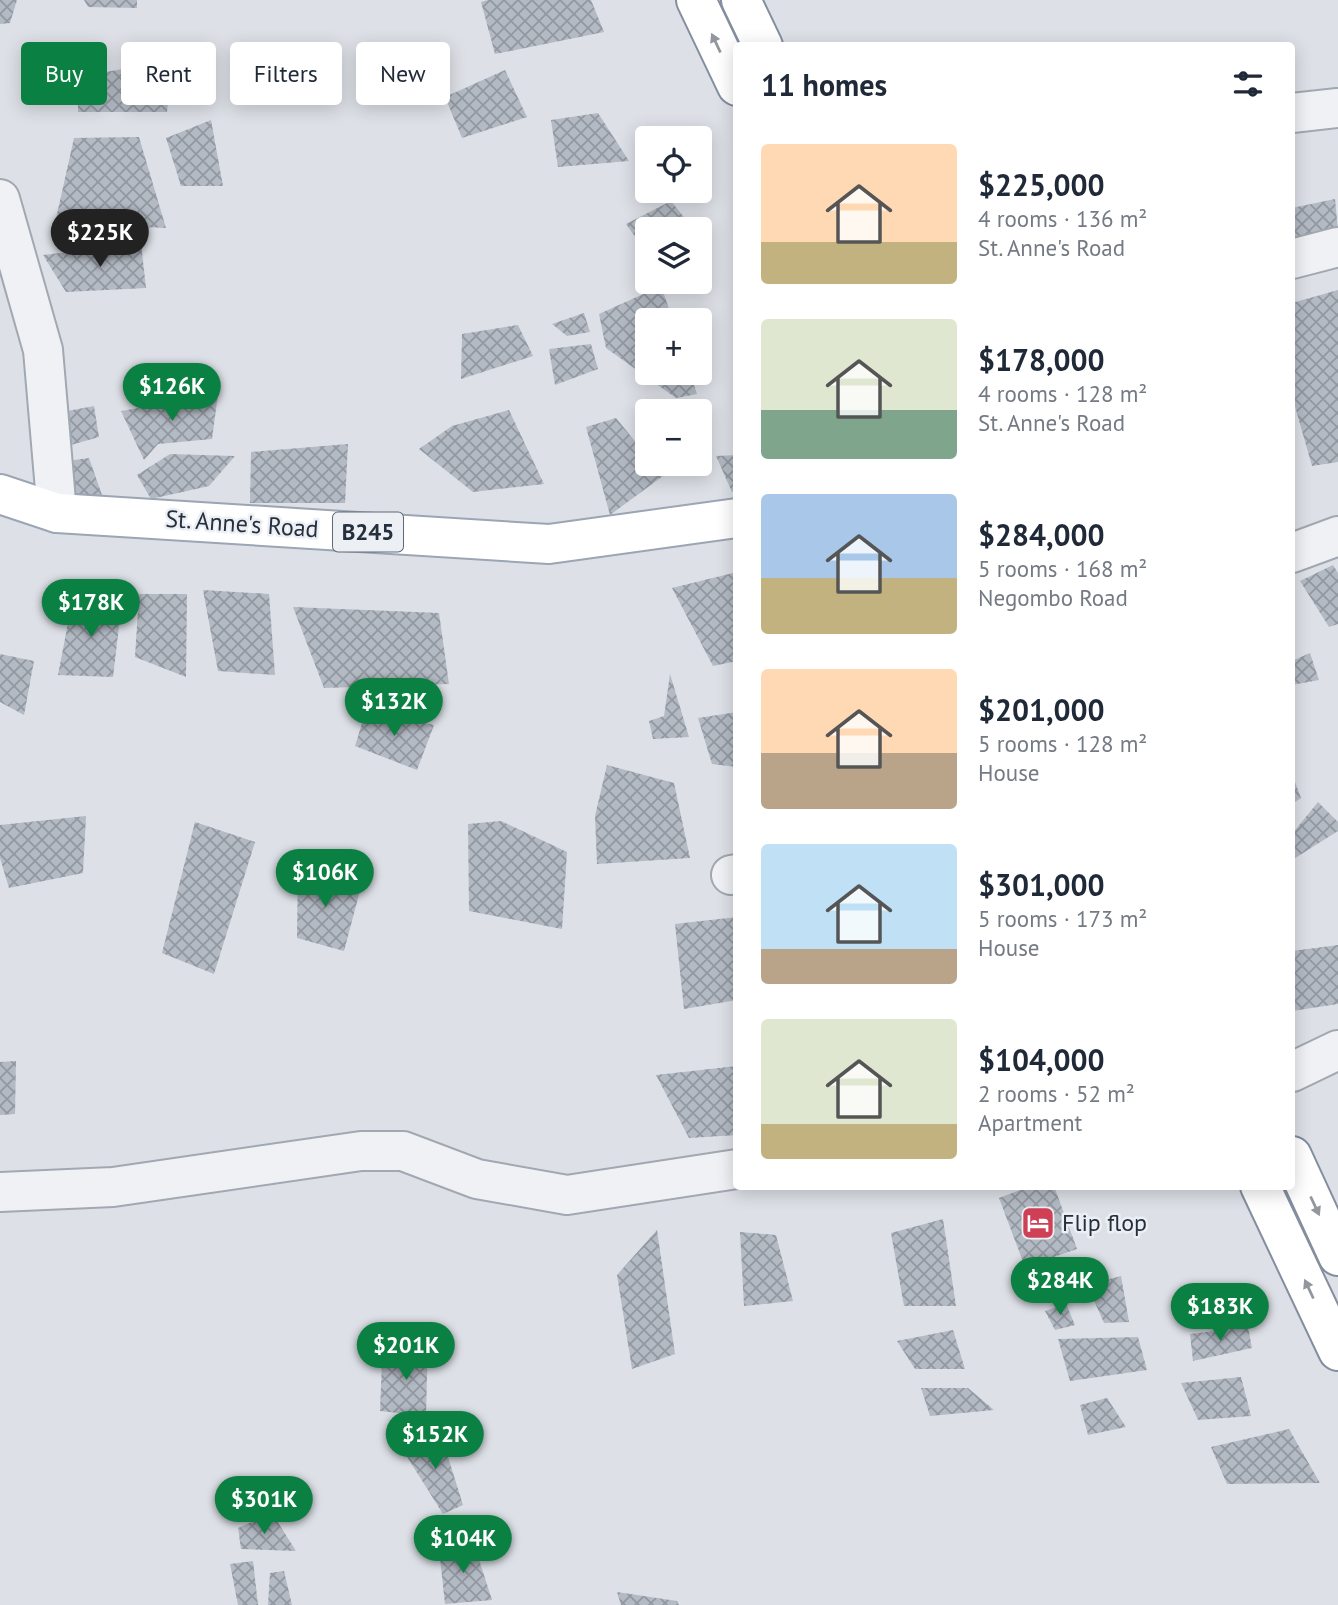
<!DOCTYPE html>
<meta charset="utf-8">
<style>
body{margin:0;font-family:"PT Sans",sans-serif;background:#f6f6f7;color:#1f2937;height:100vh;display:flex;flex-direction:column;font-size:26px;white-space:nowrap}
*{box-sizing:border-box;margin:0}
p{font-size:23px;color:#747a83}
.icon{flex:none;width:38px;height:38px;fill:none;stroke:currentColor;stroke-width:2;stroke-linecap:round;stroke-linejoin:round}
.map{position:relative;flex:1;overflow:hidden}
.sheet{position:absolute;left:733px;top:42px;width:562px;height:1148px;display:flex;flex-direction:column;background:#fff;border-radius:7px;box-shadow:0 4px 18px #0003}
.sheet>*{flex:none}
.hud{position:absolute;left:21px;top:42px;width:607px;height:63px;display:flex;gap:14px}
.controls{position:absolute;left:635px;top:126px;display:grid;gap:14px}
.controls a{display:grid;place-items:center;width:77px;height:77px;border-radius:7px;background:#fff;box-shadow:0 4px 18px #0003;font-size:35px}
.price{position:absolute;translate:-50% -60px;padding:0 16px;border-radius:24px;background:#0b8043;color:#fff;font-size:23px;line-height:46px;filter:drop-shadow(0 2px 4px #0008)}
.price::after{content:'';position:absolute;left:50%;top:42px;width:21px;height:16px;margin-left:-10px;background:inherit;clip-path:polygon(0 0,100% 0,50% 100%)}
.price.selected{background:#222;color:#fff}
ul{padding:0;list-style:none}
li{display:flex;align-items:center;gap:21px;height:175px;padding:0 28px}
li span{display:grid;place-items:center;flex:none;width:196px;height:140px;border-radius:7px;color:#555}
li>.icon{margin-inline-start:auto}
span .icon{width:84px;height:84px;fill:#fffc;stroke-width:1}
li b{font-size:30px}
h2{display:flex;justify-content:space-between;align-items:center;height:84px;padding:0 28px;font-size:30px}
.pill{padding:0 24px;border-radius:7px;background:#fff;box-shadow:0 4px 18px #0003;font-size:24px;line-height:63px}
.pill.selected{background:#0b8043;color:#fff}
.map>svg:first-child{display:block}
</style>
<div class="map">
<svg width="1338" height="1605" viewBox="0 0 1338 1605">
<defs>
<pattern id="building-cross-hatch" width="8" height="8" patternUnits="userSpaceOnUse" patternTransform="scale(1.75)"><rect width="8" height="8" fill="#b4bac4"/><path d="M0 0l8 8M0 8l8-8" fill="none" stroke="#9298a0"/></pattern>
</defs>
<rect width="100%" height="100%" fill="#dde1e7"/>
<path fill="url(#building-cross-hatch)" d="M0,0H17L10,23L0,24Z
M84,0H137V8L88,7Z
M488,0H591L604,32L495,54L481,2Z
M173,60L167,112H78V77Z
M505,70L527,117L462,138L445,97Z
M598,113L629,161L558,167L551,120Z
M211,120L223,186H181L166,138Z
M139,137L166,228L55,223L74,138Z
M1335,199L1338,230L1292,241V208Z
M671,201L687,221L671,229H648V242L641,245L626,224Z
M141,243L146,288L66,292L43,255Z
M661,286L673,320H648V373H690L697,394L676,398L606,348L599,314Z
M1338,290V462L1312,466L1292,396V303Z
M584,313L590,332L567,336L552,324Z
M518,325L533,356L461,379L462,334Z
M591,344L598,369L555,385L549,349Z
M218,394L212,439L158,444L144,460L121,411Z
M94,406L99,437L71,445L62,412Z
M509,410L544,484L473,492L419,449L452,426Z
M616,418L648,457V464H653L663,476L610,515L586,427Z
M348,444L345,503H250L251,452Z
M170,454L235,456L209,486L151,499L137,475Z
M737,455V490L732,492L716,456Z
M89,458L102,495L77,498L67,461Z
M1333,565L1338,573V624L1329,627L1300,581Z
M737,572V661L713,666L672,588Z
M203,590L269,594L275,675L218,671Z
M139,594H187L186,677L135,657Z
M122,601L113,677L58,675L72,602Z
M293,607L439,613L449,684L324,688Z
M1310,653L1319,680L1292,685V661Z
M0,654L34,661L24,715L0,702Z
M670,674L689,737L653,739L649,721L664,716Z
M366,710L434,725L417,770L355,746Z
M737,712V767L712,764L698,718Z
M607,765L674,783L690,858L597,864L595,816Z
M1292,774L1301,798L1292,804Z
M1318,802L1338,822V831L1292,860V834Z
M86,816L83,873L9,888L0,858V825Z
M501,821L567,852L562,929L469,911L468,824Z
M195,822L255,842L214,974L162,953Z
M298,866L361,887L344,951L297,938Z
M737,917V1000L684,1009L675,924Z
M1338,945V1004L1292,1011V951Z
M16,1061L15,1114L0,1115V1062Z
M737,1066V1135L689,1138L656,1075Z
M1030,1186H1054L1077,1249L1025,1267L999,1198Z
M943,1219L956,1306H904L891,1233Z
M657,1230L675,1354L632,1369L617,1275Z
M740,1232L776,1235L793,1301L744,1306Z
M1121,1276L1129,1322L1104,1323L1087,1285Z
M1233,1284L1241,1314L1200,1319L1187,1293Z
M1066,1304L1075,1325L1055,1330L1045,1311Z
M1248,1327L1252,1348L1193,1361L1190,1334Z
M953,1330L965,1369H915L897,1341Z
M1138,1337L1147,1370L1070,1381L1058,1339Z
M428,1341L426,1416L380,1411L382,1362Z
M1241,1377L1251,1416L1198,1420L1181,1383Z
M921,1388H968L994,1410L930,1416Z
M1107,1398L1126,1427L1088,1435L1080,1405Z
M439,1428L463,1505L443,1514L399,1444L427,1442Z
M1289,1429L1320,1483L1227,1484L1211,1447Z
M272,1513L296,1551L241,1549L238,1528Z
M473,1541L492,1600L445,1604L439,1549Z
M253,1561L258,1605H238L230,1564Z
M284,1571L292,1605H268L270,1573Z
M617,1592L677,1601L679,1605H621Z"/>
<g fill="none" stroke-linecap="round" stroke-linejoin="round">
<defs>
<path id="minor" d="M1292,113L1338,108
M0,199L43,350L57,513
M1292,259L1338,247
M1292,553L1338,536
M731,875L737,874
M1292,1072L1338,1050
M0,1192L113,1187L361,1151H403L477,1179L567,1195L737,1169"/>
<path id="major" d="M0,494L57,513L549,544L737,518"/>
<path id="highway" d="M696,0L737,86
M741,0L763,46
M1292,1156L1338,1256
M1260,1186L1338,1351"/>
</defs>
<use href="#minor" stroke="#a2a8b1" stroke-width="42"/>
<use href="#major" stroke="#9ca5b3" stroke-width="42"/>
<use href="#highway" stroke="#848e9e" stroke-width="42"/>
<use href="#minor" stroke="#eff1f5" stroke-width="38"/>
<use href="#major" stroke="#fff" stroke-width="38"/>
<use href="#highway" stroke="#fff" stroke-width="38"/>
</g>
<defs><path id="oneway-solid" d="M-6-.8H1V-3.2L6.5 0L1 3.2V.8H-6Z" transform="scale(1.75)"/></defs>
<g fill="#92979e">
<use href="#oneway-solid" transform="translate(716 43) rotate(-115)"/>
<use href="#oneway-solid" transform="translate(1315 1206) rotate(65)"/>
<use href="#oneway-solid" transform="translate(1309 1289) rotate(-115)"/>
</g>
<defs>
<symbol id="hotel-square" viewBox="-11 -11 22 22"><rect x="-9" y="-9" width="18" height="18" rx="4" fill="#cf3f55" stroke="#ecf0f5"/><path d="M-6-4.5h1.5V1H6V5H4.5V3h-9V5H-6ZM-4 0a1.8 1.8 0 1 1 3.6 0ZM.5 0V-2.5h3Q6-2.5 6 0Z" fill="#fff"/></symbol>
</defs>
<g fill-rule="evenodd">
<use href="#hotel-square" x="1019" y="1204" width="38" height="38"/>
</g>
<g text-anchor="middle" stroke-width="5" stroke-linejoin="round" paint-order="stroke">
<rect fill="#ecf0f5" stroke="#616974" stroke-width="2" x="333" y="512.5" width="70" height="39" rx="5"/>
<g font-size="23" font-weight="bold" fill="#262f3d">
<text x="368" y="540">B245</text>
</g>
<g font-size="24" fill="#262f3d" stroke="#ecf0f5">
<text transform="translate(242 524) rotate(4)" y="8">St. Anne's Road</text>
</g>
<g font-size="24" fill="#262f3d" stroke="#ecf0f5" text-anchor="start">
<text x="1062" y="1231">Flip flop</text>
</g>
</g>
</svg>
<div class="controls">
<a><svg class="icon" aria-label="locate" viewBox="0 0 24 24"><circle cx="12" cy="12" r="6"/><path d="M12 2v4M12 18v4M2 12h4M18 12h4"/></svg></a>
<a><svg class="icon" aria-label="layers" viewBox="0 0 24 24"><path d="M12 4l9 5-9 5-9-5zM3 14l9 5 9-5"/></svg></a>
<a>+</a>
<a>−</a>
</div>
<b class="price selected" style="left:100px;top:269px">$225K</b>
<b class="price" style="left:172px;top:423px">$126K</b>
<b class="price" style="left:91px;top:639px">$178K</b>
<b class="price" style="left:394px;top:738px">$132K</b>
<b class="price" style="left:325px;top:909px">$106K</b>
<b class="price" style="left:1060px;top:1317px">$284K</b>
<b class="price" style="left:1220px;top:1343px">$183K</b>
<b class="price" style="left:406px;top:1382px">$201K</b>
<b class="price" style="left:435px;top:1471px">$152K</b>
<b class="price" style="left:264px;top:1536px">$301K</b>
<b class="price" style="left:463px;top:1575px">$104K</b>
<div class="hud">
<a class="pill selected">Buy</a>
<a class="pill">Rent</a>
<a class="pill">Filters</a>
<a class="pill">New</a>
</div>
<section class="sheet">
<h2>11 homes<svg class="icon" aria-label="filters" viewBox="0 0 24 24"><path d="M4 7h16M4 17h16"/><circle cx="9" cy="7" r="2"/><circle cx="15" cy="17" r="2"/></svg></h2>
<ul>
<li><span style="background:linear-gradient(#ffd9b3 70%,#c2b280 0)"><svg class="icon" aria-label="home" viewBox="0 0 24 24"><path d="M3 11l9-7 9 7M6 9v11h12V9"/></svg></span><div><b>$225,000</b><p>4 rooms · 136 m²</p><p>St. Anne's Road</p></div></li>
<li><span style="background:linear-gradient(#dfe7d0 65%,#7fa58c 0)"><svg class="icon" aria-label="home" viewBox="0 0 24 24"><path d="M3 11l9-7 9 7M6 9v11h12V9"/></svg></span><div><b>$178,000</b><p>4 rooms · 128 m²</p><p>St. Anne's Road</p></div></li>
<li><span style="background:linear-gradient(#a9c7e8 60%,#c2b280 0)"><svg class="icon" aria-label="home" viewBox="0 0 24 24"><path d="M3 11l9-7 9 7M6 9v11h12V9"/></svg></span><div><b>$284,000</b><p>5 rooms · 168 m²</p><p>Negombo Road</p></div></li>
<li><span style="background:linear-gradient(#ffd9b3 60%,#b9a48a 0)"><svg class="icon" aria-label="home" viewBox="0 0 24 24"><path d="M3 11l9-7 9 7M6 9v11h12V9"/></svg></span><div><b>$201,000</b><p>5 rooms · 128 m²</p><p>House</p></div></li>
<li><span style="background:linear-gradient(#bfe0f5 75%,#b9a48a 0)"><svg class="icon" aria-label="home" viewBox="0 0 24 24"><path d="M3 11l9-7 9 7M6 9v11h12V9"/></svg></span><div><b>$301,000</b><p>5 rooms · 173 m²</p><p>House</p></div></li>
<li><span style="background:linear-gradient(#dfe7d0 75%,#c2b280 0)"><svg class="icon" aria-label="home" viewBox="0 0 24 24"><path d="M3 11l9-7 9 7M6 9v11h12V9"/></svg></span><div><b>$104,000</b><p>2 rooms · 52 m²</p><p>Apartment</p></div></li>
</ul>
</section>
</div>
